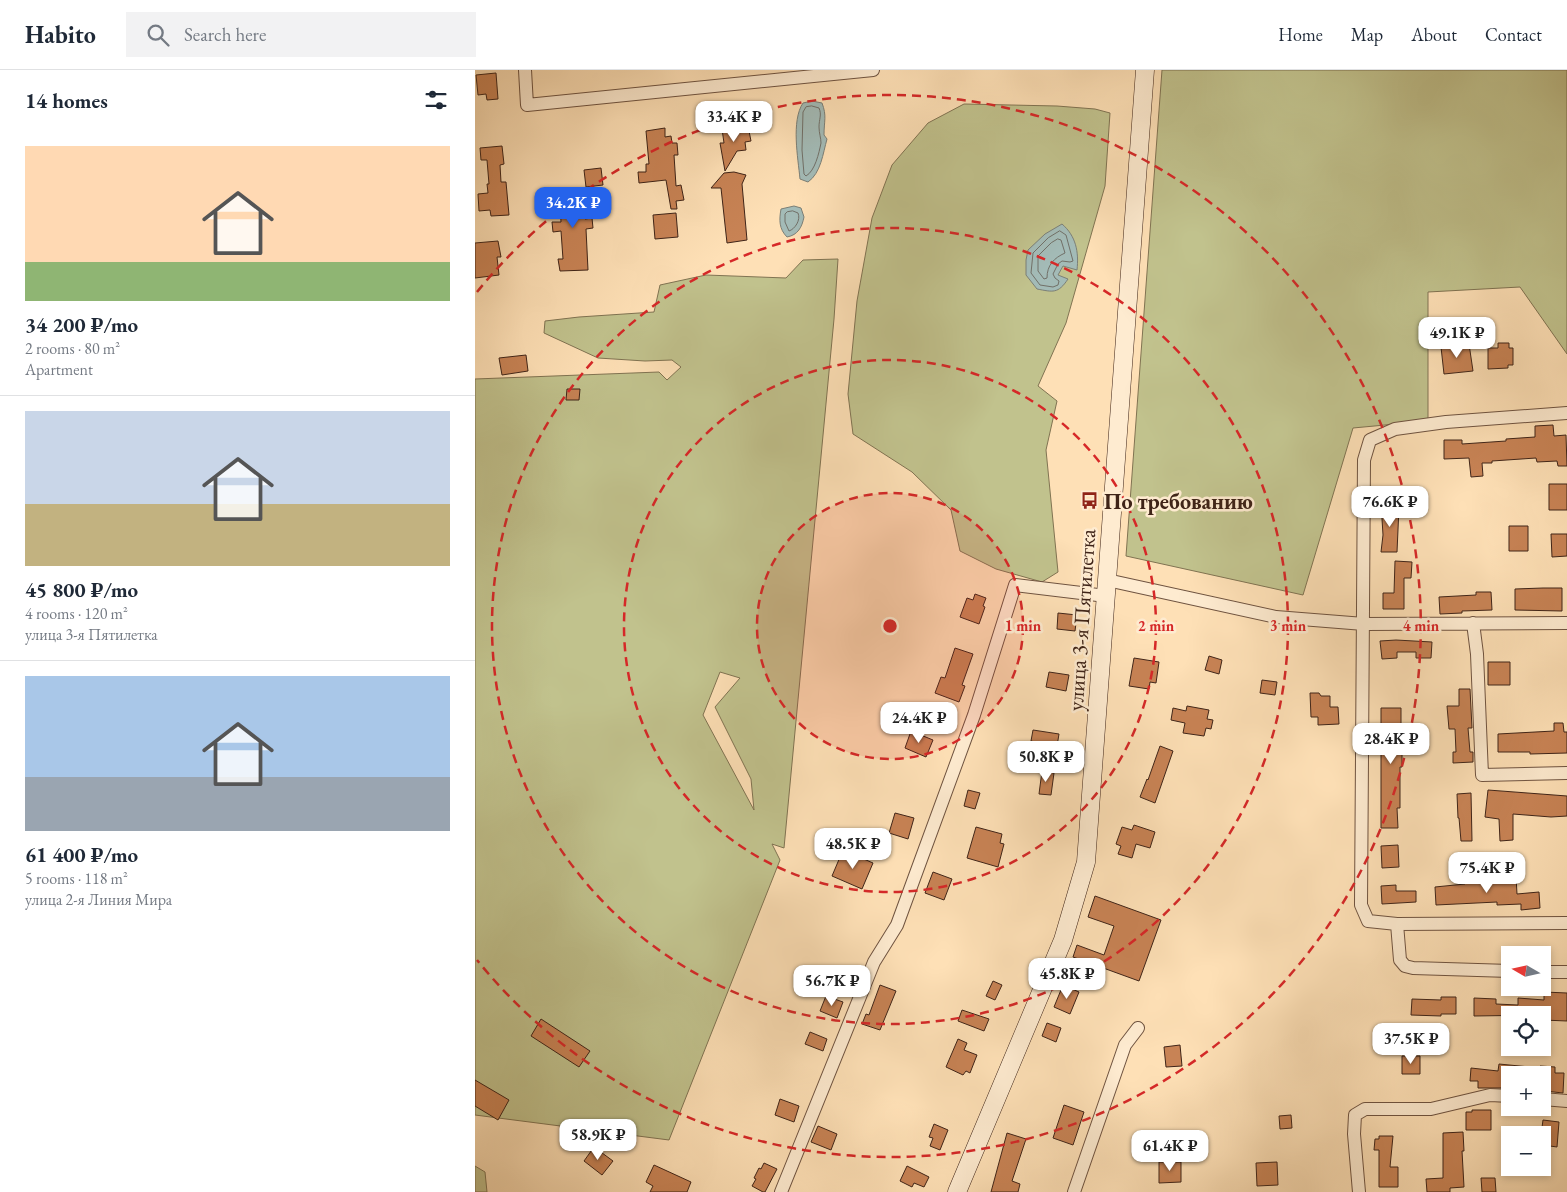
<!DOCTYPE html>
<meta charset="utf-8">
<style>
body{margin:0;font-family:"EB Garamond",serif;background:#f2f2f3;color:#1f2937;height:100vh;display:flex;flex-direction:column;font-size:19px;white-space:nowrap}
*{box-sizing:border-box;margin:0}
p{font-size:16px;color:#747a83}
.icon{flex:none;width:28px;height:28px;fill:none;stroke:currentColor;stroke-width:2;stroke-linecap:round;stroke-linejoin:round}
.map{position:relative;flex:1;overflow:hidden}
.sheet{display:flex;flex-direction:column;background:#fff;width:475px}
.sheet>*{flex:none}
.needle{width:32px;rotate:279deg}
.tools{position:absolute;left:1026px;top:876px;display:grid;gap:10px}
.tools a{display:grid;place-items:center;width:50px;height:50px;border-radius:0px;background:#fff;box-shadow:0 2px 8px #0003;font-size:25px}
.price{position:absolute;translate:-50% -42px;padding:0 11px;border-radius:10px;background:#fff;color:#222;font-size:16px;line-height:32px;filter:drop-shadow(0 1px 2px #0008)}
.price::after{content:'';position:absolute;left:50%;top:30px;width:15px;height:11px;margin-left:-8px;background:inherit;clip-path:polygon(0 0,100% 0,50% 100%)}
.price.active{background:#2563eb;color:#fff}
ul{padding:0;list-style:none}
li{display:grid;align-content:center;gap:10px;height:265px;padding:0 25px}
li+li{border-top:1px solid #e0e1e3}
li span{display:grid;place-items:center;height:155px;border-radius:0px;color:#555}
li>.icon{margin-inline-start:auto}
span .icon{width:90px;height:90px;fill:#fffc;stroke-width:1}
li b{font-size:21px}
h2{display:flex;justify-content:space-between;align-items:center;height:60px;padding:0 25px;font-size:21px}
header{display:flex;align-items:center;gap:30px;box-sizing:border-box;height:70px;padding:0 25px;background:#fff;border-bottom:1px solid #e0e1e3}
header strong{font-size:24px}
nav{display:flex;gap:28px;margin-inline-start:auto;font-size:18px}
.search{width:350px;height:45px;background:#f2f2f3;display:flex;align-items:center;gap:12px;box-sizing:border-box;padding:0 18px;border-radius:0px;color:#747a83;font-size:19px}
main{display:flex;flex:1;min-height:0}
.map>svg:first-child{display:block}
</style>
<header>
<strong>Habito</strong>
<div class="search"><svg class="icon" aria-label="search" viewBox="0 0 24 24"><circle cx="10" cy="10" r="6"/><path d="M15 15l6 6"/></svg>Search here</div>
<nav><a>Home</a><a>Map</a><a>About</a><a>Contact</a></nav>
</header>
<main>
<section class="sheet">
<h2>14 homes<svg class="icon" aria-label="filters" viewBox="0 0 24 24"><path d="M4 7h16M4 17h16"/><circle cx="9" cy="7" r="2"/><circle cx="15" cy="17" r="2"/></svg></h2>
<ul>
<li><span style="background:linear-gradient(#ffd9b3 75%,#8fb573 0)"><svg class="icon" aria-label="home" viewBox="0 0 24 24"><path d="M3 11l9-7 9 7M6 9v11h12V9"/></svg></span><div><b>34 200 ₽/mo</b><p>2 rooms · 80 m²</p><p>Apartment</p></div></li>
<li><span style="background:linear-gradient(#c9d6e8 60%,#c2b280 0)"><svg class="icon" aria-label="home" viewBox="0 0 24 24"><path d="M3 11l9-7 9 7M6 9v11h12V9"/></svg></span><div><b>45 800 ₽/mo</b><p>4 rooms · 120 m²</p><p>улица 3-я Пятилетка</p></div></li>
<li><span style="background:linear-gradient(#a9c7e8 65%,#9aa5b1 0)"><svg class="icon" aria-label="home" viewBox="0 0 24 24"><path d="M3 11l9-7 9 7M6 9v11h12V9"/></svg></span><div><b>61 400 ₽/mo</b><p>5 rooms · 118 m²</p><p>улица 2-я Линия Мира</p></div></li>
</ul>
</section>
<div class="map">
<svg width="1092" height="1122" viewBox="0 0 1092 1122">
<rect width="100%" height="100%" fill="#fee0b6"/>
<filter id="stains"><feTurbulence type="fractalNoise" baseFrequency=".004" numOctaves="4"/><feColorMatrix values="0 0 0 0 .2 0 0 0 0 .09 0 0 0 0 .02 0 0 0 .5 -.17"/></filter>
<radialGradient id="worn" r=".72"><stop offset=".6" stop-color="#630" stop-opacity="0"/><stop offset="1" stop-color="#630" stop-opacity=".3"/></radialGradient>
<path fill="#c1c28d" stroke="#807352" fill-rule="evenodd" d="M687,0H1092V284L1045,217L953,222V351L878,358L828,525L651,486Z
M489,34L582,36L620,39L635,43L630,116L591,253L563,316L582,331L571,380L583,502L567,512L521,499L485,481L476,440L437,402L378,364L373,324L382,231L397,148L417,95L453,53Z
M363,189L359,249L309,778L297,774L305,790L194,1070L0,1045V309L184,302L192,310L206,297L197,290L170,291L123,288L69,263L70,251L104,247L179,242L185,215L231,205L311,208L328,190ZM245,602L265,608L240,637L276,709L279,740L228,645Z
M0,1096L10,1102L12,1122H0Z"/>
<path fill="#a3bbb7" stroke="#7b7f77" d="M337,31L347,33C352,46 349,51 349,65L352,69C348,83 346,103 333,112L325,109C323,88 316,51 328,33Z
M319,136L326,138L329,147C327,157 323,165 312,167C304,159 304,150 306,139Z
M587,154C601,166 604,182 602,200L588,196L583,205L593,209C583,224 578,222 562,219L551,205V190L553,180L570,164Z"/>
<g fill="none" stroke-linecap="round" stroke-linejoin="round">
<path stroke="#717068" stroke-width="1" d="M337,36L344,38C347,45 344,49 344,57C344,63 346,68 346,73C344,83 340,101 331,106L329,104L327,80L328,42L331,37Z
M318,141L323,143C326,150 320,159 314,161L310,152V144L312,142Z
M585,161L591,165L598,191L595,192L587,191L583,194L578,204L580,208L584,211L583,215L578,217L565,215L556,203L558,183L573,168Z
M583,169L586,170L590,183C579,188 572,195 572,208L569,209L563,201V186L576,173Z"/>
</g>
<path fill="#c88355" stroke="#3f2418" d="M21,3L23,29L12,30L11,24L3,25L1,5Z
M273,56L276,71L270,72L271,80L262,81L250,101L245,73H249L247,59Z
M190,58V67L196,66L197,73H202L203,85H199L201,116L206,115L209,130L201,131L202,139H196L191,110L164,113L163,102H171V94H174L171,61Z
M27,76L29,94L25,95L26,112H31L34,145L16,146L15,140L4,141L3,124L13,123L12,114H14L12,90H6L5,78Z
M126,98L128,115L111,117L109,100Z
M259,102L271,105L267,114L272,170L252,173L246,118H236L249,103Z
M108,118L110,149L117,148L118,158L111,159L113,200L85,201L83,189H88L86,161L78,162L77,152H86L85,131H78L77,120Z
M201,143L203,167L180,169L178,145Z
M23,171L26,187H22L24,205L0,208V173Z
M1023,273H1034V278H1038V295H1033V298L1013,299V278H1023Z
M994,274L998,301L969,304L966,277Z
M51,285L53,301L27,305L24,288Z
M92,319H105L104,330H91Z
M1078,355L1079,366L1091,365L1092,396H1083L1082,391L1062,392L1061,388L1017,391V393H1007L1008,406L996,407L994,388L969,389V370H987V374L1031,371V369L1060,367V356Z
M1074,414H1092V440H1074Z
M916,432V437H924L922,482H906L908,465L906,433Z
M1034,456H1053V481H1034Z
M1076,464H1092V486L1077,487Z
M920,491L937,492L936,508H929V539H908V523H919Z
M1068,518H1087V541L1040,540V519Z
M1001,522H1016L1017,540L987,541V543L965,544L964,527L1001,525Z
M500,524L511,528L508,536L510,537L504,554L485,547L492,528L498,530Z
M583,543L602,545L600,561L582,559Z
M921,570L957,572L956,588H941V582H922V588L907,589L905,571Z
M480,578L498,584L487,615L490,616L484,632L460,623L466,607L470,608Z
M734,586L747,590L744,604L730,600Z
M659,588L684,592L681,613L675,612L674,619L654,616Z
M1013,592H1035V615H1013Z
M574,602L594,605L591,621L571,617Z
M787,610L802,612L800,625L785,623Z
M984,619H995L997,658H993L995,682H998V692L978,693V682H981L980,659H974L972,636H984Z
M835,623H844L846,626H855V637H863L864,654L843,655V647H836Z
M712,636L734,640L732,649L738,650L736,659L731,658L729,666L708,663L710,653L696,650L698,638L711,641Z
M906,638H926V663H931L932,674L927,675V697H925V738H922L923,758H906Z
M1079,653H1088L1089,662H1092V683L1055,684V682H1023V664L1079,661Z
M558,660L584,664L582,676L574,675V679L563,677L564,673L556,671Z
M436,661L458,670L451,687L430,678Z
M685,676L698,681L680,733L665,727L672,709L673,710Z
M567,701L579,703L576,725L564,724Z
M493,720L505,723L500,739L489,736Z
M1013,720L1092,726V746L1076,747L1038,744V770L1025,771L1024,749L1010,747Z
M996,723L997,771H986L984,748H983L982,724Z
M420,743L439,748L433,769L414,763Z
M659,755L680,762L675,778L661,774L657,788L643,784L646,776L641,774L647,757L657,760Z
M501,757L527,764L525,773L529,774L523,797L492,788Z
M923,775L924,797L907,798L906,776Z
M368,780L398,793L387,819L357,806Z
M458,802L477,809L469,830L450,823Z
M1041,807L1042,824L1064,822L1065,838L1046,840V834L1022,835V832L961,835L960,817L990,814V810Z
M921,815V821H941V832L907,834L906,816Z
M620,826L686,850L664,911L598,887L602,875L629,885L639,856L613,847Z
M518,911L527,915L520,930L511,926Z
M405,915L421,921L405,960L387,954L391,944L394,945Z
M588,915L604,922L595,944L579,937Z
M1069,922L1092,923V951L1068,950V945L999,946V928L1021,929V934L1043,935V928L1069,930Z
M351,926L368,932L362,948L345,941Z
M966,927H981V944H966V946L936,945L937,929L966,930Z
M487,940L514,949L509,961L483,951Z
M66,949L115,981L104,997L56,966Z
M572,953L586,958L581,972L567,966Z
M335,962L352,969L348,981L330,974Z
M483,969L492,973L489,980L502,985L495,1003L491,1001L488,1005L471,997Z
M705,975L707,996L691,997L689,977Z
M927,986H945V1004H927Z
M1024,994L1065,998V996L1080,997V1003H1089L1088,1023L1070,1021V1017H1068V1005H1035V1018H1003V1011H995L996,998L1023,1001Z
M0,1010L34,1030L23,1050L0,1036Z
M305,1029L324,1036L319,1052L300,1045Z
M589,1035L609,1042L598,1075L578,1068Z
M997,1040H1016V1060H991V1042H997Z
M816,1045L817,1058L805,1059L804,1046Z
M1068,1050L1084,1052L1082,1077L1068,1075V1065H1066Z
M459,1054L473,1060L465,1080L455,1076L458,1068L454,1067Z
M343,1056L362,1064L356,1080L336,1072Z
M988,1062L989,1081H987L989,1117L975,1118V1122H952L951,1109L968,1108V1063Z
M532,1063L551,1069L537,1111L545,1114L543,1122H516Z
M904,1066H918L915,1097H923V1117H904V1080H899L900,1069H904Z
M119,1077L138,1091L127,1105L109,1091Z
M684,1092H706V1112L684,1113Z
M802,1092L803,1115L782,1116L781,1093Z
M289,1093L302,1099L290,1122H288L277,1116L281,1109L279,1108L284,1098L286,1099Z
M179,1095L216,1112L212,1122H175L178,1116L171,1112Z
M432,1096L454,1107L449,1117L439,1113L437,1117L425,1111Z
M1006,1108H1020L1021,1122H1007Z"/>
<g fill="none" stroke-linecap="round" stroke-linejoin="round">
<defs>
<path id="minor" d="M50,0L52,35L398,0
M1092,343L971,352L920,359L895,370L889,390L886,835L893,851L922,854L1092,853
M632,510L801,547L889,554L1092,553
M998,553L1002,584L1007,705L1092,703
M922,854L925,890L930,896L938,898L1035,901
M1068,902H1092
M1068,1029L1092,1031
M306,1122L399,892L422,855L499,645L540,515L631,526
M599,1122L650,975L663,958
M884,1122L879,1064L880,1045L890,1039H956L1015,1025L1035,1026"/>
<path id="secondary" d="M482,1122L588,870L611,792L670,0"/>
</defs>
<use href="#minor" stroke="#6f5340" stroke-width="14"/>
<use href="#secondary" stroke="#3f2418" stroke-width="19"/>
<use href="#minor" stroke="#feebd0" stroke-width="12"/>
<use href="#secondary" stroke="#feebd0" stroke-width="18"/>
</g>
<circle cx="415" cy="556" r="133" fill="#d62828" fill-opacity=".12"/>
<g fill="none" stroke="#d62828" stroke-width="2.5" stroke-dasharray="9 6">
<circle cx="415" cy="556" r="133"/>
<circle cx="415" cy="556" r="266"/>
<circle cx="415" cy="556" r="398"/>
<path d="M2 222A531 531 0 1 1 2 890"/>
</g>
<defs>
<symbol id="bus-bare" viewBox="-9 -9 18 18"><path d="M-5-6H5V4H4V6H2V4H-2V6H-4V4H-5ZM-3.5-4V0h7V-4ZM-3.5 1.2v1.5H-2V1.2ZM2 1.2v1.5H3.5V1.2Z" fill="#8f2418" stroke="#feebd0" stroke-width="2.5" paint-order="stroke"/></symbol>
</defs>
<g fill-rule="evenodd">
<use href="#bus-bare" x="602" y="418" width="25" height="25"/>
</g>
<g text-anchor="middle" stroke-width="5" stroke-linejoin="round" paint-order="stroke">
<g font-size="22" font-weight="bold" fill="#3f2418" stroke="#feebd0" text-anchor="start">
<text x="629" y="439">По требованию</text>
</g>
<g font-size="22" fill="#3f2418" stroke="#feebd0">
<text transform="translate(606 550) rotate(-86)" y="8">улица 3-я Пятилетка</text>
</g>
</g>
<circle cx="415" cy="556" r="8" fill="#d62828" stroke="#feebd0" stroke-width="2.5"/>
<g font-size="15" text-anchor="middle" font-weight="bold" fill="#d62828" stroke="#feebd0" stroke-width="5" stroke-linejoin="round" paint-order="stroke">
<text x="548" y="561">1 min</text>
<text x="681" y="561">2 min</text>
<text x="813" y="561">3 min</text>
<text x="946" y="561">4 min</text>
</g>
<rect width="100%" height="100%" filter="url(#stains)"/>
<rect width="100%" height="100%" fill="url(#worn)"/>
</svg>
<div class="tools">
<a><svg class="needle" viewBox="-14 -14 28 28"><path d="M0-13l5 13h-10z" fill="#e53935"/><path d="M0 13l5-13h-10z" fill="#747a83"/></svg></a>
<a><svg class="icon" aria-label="locate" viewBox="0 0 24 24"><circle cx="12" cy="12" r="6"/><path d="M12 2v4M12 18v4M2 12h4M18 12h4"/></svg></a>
<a>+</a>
<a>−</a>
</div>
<b class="price" style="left:259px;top:73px">33.4K ₽</b>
<b class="price active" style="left:98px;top:159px">34.2K ₽</b>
<b class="price" style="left:982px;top:289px">49.1K ₽</b>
<b class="price" style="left:915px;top:458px">76.6K ₽</b>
<b class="price" style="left:444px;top:674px">24.4K ₽</b>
<b class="price" style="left:916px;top:695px">28.4K ₽</b>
<b class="price" style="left:571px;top:713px">50.8K ₽</b>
<b class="price" style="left:378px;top:800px">48.5K ₽</b>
<b class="price" style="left:1012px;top:824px">75.4K ₽</b>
<b class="price" style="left:592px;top:930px">45.8K ₽</b>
<b class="price" style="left:357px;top:937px">56.7K ₽</b>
<b class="price" style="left:936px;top:995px">37.5K ₽</b>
<b class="price" style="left:123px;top:1091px">58.9K ₽</b>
<b class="price" style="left:695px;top:1102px">61.4K ₽</b>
</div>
</main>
